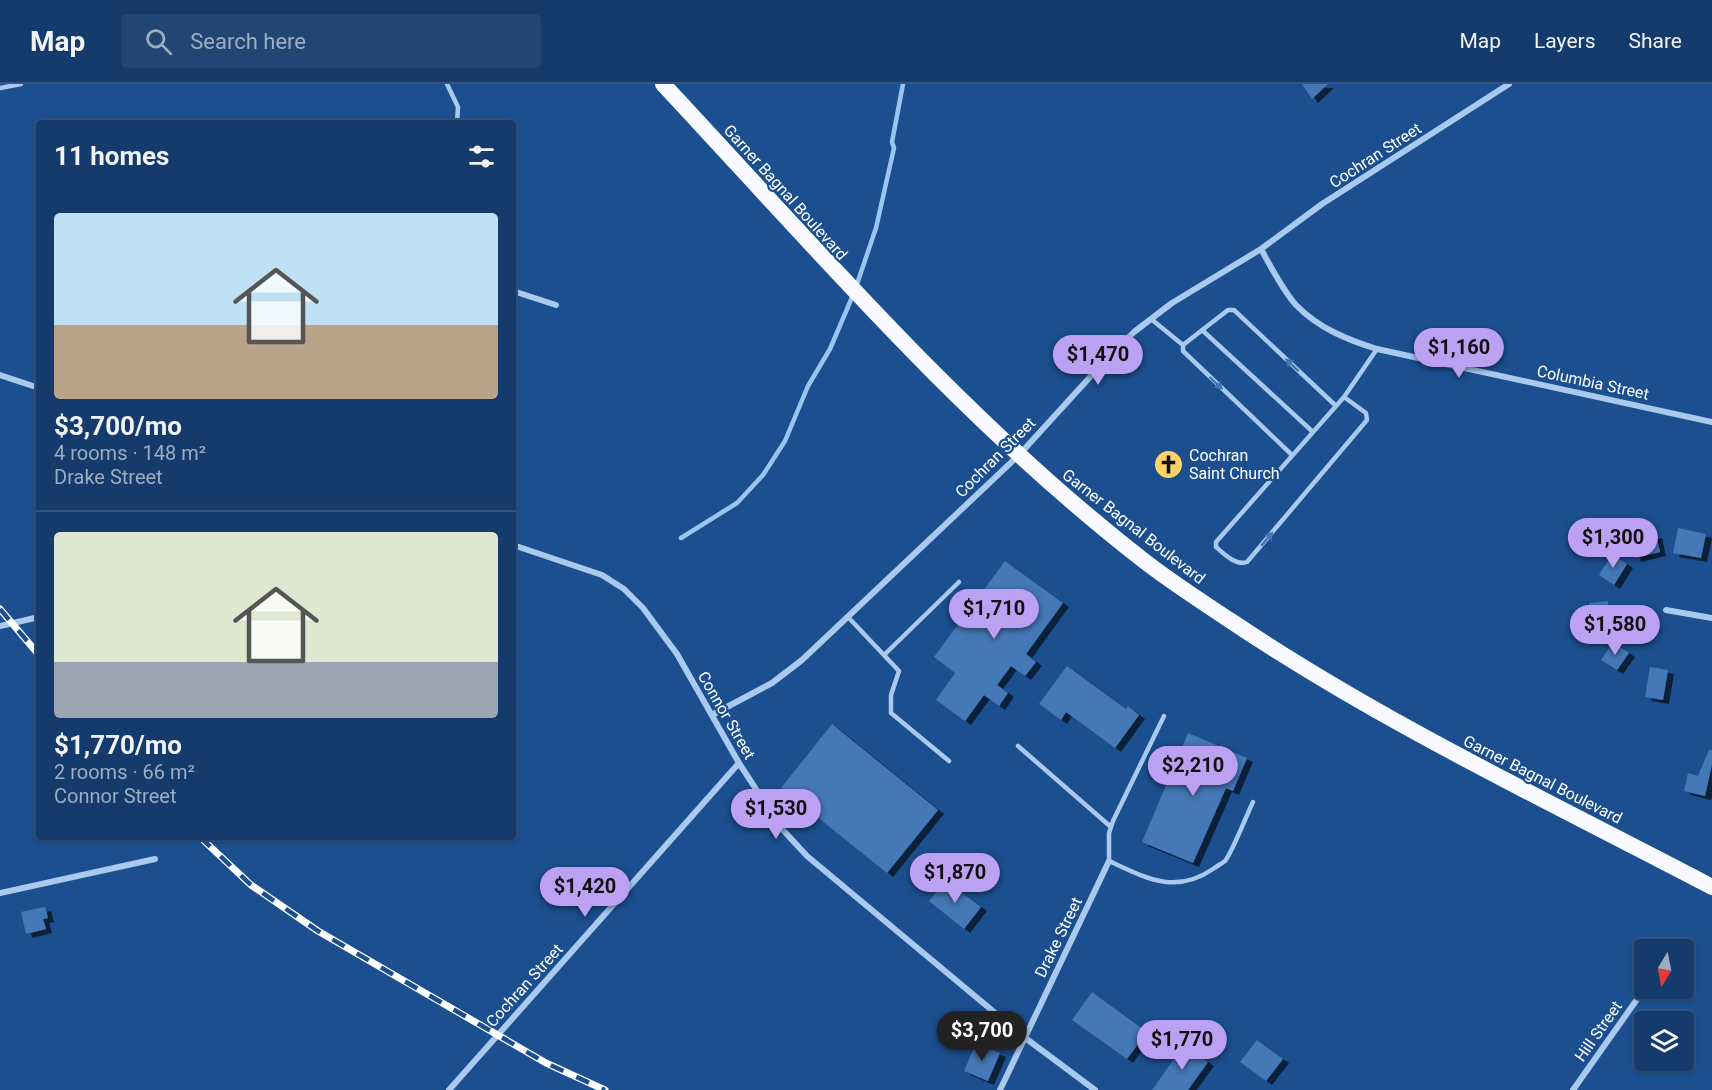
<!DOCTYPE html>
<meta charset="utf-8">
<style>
body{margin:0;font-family:Roboto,sans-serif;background:#214673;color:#f1f3f6;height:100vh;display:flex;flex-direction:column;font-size:22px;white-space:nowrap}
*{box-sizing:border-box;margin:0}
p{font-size:20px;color:#9dadc1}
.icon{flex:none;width:33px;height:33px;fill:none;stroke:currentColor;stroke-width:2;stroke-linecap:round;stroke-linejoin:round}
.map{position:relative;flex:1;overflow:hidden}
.panel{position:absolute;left:36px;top:36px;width:480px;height:720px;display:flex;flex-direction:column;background:#143b6b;border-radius:6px;box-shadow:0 2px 4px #0004,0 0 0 2px #33557e}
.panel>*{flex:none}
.needle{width:39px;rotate:190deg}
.controls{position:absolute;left:1634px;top:855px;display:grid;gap:12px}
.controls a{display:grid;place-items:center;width:60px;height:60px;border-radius:6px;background:#143b6b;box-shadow:0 2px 4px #0004,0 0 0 2px #33557e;font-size:30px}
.price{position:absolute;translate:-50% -51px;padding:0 14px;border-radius:21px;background:#bca0f2;color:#111;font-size:20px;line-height:39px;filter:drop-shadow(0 2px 3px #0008)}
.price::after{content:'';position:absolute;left:50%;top:36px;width:18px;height:14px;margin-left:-9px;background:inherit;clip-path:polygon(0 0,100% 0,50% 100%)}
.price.active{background:#222;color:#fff}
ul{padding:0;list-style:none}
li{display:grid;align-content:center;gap:12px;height:318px;padding:0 18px}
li+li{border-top:2px solid #33557e}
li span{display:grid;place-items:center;height:186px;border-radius:6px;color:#555}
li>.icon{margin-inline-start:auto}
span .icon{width:108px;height:108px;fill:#fffc;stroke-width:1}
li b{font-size:26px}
h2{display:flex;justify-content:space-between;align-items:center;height:72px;padding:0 18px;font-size:26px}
header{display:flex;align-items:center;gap:36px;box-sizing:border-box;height:84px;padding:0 30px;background:#143b6b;border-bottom:2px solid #33557e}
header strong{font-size:28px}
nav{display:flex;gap:33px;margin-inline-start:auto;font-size:21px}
.search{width:420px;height:54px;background:#214673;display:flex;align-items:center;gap:15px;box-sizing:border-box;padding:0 21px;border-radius:6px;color:#9dadc1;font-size:22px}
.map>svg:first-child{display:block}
</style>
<header>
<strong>Map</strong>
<div class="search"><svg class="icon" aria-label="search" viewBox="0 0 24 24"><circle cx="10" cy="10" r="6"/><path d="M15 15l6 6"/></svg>Search here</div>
<nav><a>Map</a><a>Layers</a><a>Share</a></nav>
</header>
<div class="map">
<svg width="1712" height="1006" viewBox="0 0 1712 1006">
<defs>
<filter id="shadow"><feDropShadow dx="6" dy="4" stdDeviation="0" flood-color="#0009"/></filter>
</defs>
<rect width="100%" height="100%" fill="#1b4f8f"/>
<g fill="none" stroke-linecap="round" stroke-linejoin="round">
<path stroke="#9cc4f0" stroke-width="4.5" d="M856,203L876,144L894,64L892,58L903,0
M681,454L737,419L763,391L785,357L808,302L830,265L853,211"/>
</g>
<path fill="#4478b7" filter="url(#shadow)" d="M1302,0H1328L1312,15Z
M1678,444L1706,450L1701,474L1673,469Z
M1656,450L1660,468L1635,474L1631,456Z
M1612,470L1627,480L1614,501L1599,491Z
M1005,477L1063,519L1026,570L1036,578L1025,592L1011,582L997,601L1008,609L999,622L984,611L965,637L936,616L955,589L934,573Z
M1608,517L1610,541L1591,543L1589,519Z
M1613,558L1629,569L1617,586L1601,576Z
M1067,582L1126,625L1128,622L1139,631L1115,664L1066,628L1061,636L1039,620Z
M1650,583L1668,586L1663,616L1645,613Z
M832,640L938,726L887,789L781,704Z
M1188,649L1247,674L1233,707L1226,704L1193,779L1142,758Z
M1709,666H1712V680L1705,712L1684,707L1688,689L1698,692Z
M945,796L981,823L964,845L929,817Z
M45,823L48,834L43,835L46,845L26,850L21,828Z
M1092,908L1147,948L1127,975L1072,936Z
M1257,956L1283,975L1266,997L1240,978Z
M976,959L1000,969L988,997L964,987Z
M1184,961L1208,978L1188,1006H1152Z"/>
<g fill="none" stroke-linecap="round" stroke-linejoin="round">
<path stroke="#a9c9ee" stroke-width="4.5" d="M447,0L458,23L457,39
M0,4L21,0
M1151,235L1183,261
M1202,246L1313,348
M1344,313L1366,329L1367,336L1247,478C1236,482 1224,470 1216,463V458L1344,313L1377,265
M1292,371L1183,267V261L1228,226H1234L1335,321
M848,533L899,587L891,611V629L949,677
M884,571L959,498
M1164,632L1113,737L1109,749V777C1146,794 1175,811 1213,785C1217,782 1221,780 1225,777C1232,769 1247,730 1253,718
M1018,662L1111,743"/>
<path stroke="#a9c9ee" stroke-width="6" d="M1261,165C1271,183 1282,205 1296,221C1318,244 1348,256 1377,265L1712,338
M513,207L556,221
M0,291L39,304
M513,461L602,491L624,505L643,524L677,570L739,679L782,745L807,772L1024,953L1095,1006
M1666,526L1712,534
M0,542L39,533
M712,631L772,599L802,576L1019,371L1101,281L1134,248L1172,219L1261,165L1322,120L1509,0
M0,809L155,775
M449,1006L739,679
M1000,1006L1109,777
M1573,1006L1645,904"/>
<path stroke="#f8faff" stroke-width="16" d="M663,0C817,165 964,337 1143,476C1171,498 1201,517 1231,537C1383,639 1550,718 1712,803"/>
<defs>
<path id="rail" d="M0,525L39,571
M200,753L251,801L318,847L546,979L605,1006"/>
</defs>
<use href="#rail" stroke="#fff" stroke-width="7"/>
<use href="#rail" stroke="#1b4f8f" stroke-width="4.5" stroke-dasharray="14" stroke-linecap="butt"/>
</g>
<defs><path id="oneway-solid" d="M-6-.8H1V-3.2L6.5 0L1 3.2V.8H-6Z" transform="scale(1.5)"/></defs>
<g fill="#4674ac">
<use href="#oneway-solid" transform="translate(1292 281) rotate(-137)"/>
<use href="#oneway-solid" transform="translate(1216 299) rotate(44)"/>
<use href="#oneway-solid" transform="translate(1267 455) rotate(-50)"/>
</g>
<defs>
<symbol id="church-disc" viewBox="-11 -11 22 22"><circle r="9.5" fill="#ffd166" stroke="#1b4f8f"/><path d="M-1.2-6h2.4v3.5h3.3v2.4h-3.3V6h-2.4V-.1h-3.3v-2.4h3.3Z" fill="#111"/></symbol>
</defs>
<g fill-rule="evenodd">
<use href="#church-disc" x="1152" y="364" width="33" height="33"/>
</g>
<g text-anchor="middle" stroke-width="4.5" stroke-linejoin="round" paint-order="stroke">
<g font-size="16" fill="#fff" stroke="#1b4f8f">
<text transform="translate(1375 71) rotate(-33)" y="6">Cochran Street</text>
<text transform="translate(786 108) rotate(48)" y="6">Garner Bagnal Boulevard</text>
<text transform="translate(1593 298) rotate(12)" y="6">Columbia Street</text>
<text transform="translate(995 373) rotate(-45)" y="6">Cochran Street</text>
<text transform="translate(1134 442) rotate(38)" y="6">Garner Bagnal Boulevard</text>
<text transform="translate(727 631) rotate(60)" y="6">Connor Street</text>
<text transform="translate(1543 695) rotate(27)" y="6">Garner Bagnal Boulevard</text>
<text transform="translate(1058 853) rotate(-64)" y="6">Drake Street</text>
<text transform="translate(524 901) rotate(-48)" y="6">Cochran Street</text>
<text transform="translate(1598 947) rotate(-55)" y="6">Hill Street</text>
</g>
<g font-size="16" fill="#fff" stroke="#1b4f8f" text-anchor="start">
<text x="1189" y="377">Cochran<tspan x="1189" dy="18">Saint Church</tspan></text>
</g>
</g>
</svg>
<div class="controls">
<a><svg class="needle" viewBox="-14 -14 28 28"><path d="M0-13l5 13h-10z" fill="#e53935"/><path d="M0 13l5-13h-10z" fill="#9dadc1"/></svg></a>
<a><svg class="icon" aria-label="layers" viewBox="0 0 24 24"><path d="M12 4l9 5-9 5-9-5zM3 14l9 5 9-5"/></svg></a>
</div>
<b class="price" style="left:1459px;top:295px">$1,160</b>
<b class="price" style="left:1098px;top:302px">$1,470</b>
<b class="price" style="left:1613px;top:485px">$1,300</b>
<b class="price" style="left:994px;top:556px">$1,710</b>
<b class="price" style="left:1615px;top:572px">$1,580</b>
<b class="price" style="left:1193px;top:713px">$2,210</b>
<b class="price" style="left:776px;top:756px">$1,530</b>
<b class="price" style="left:955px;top:820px">$1,870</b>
<b class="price" style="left:585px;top:834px">$1,420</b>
<b class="price active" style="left:982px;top:978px">$3,700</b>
<b class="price" style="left:1182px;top:987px">$1,770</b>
<section class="panel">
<h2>11 homes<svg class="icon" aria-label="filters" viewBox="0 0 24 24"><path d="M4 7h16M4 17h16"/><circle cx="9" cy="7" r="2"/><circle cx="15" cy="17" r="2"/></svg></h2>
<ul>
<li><span style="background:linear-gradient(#bfe0f5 60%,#b9a48a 0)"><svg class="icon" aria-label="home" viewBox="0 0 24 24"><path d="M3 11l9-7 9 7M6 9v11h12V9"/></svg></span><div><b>$3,700/mo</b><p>4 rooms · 148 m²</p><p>Drake Street</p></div></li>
<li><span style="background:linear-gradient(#dfe7d0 70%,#9aa5b1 0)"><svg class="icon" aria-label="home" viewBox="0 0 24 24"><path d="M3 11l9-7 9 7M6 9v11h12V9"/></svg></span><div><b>$1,770/mo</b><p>2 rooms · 66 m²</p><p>Connor Street</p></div></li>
</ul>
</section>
</div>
